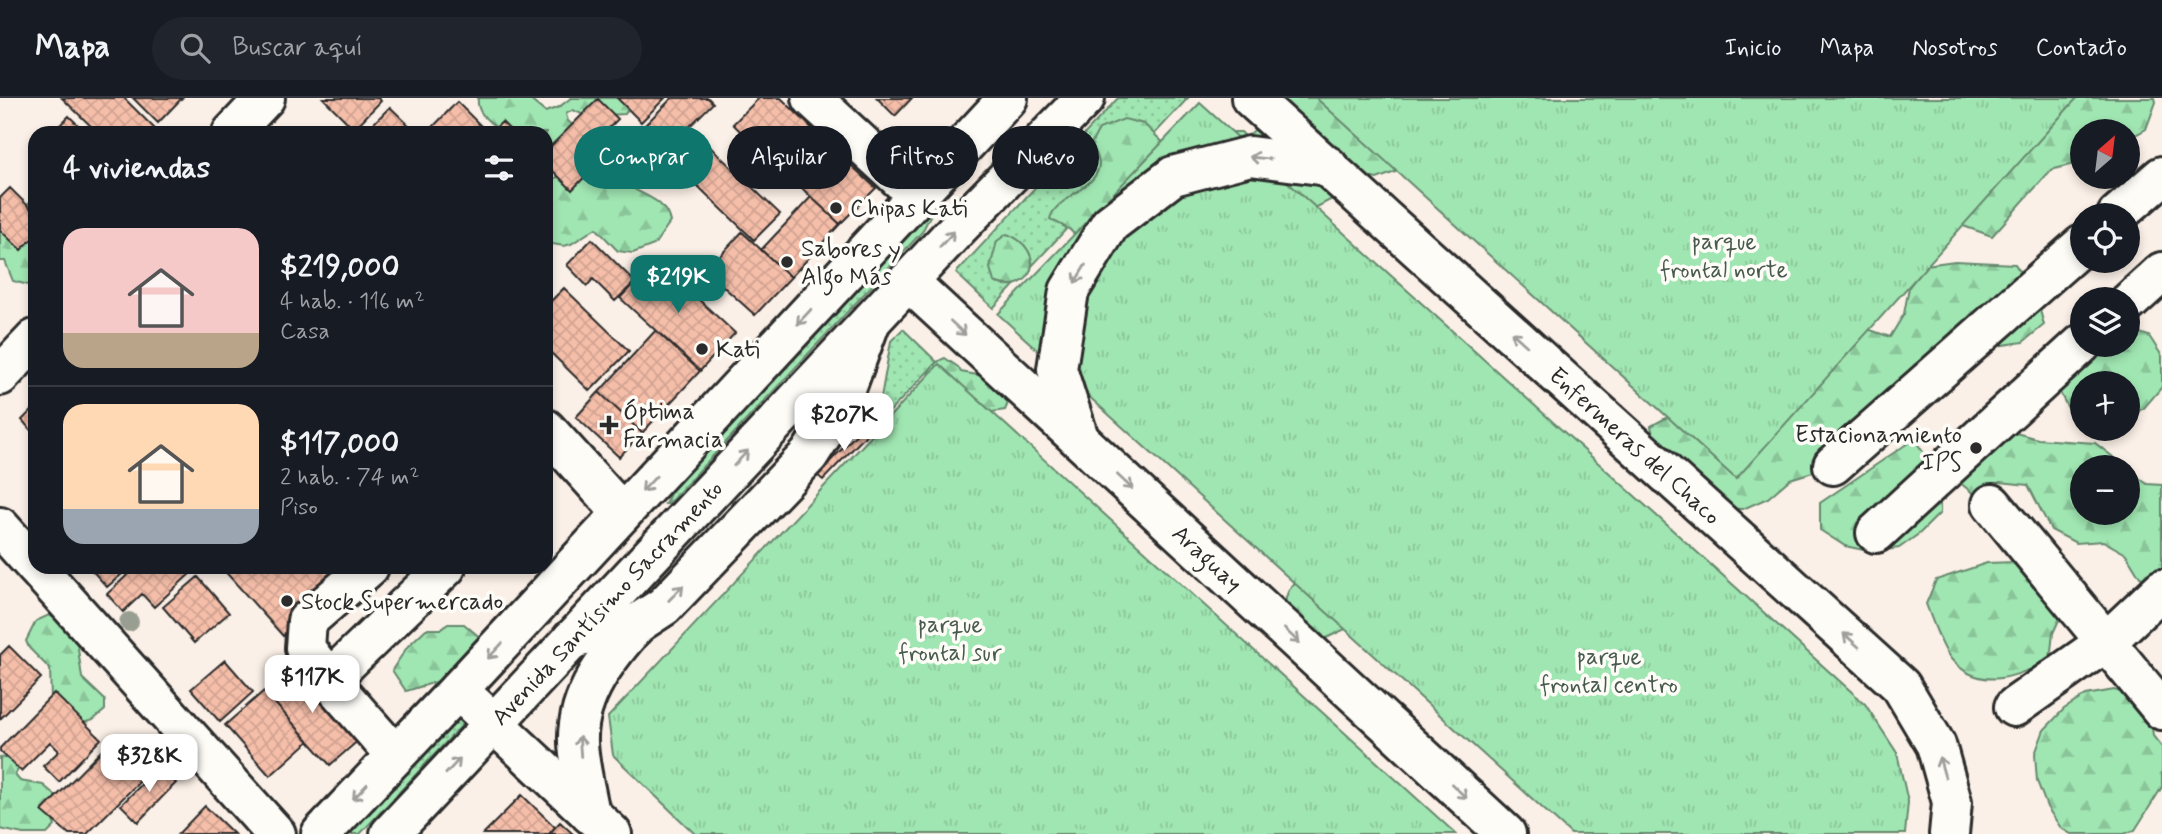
<!DOCTYPE html>
<html lang="es">
<meta charset="utf-8">
<style>
body{margin:0;font-family:Mynerve,sans-serif;background:#20242c;color:#f1f3f6;height:100vh;display:flex;flex-direction:column;font-size:26px;white-space:nowrap}
*{box-sizing:border-box;margin:0}
p{font-size:23px;color:#9ea1a6}
.icon{flex:none;width:38px;height:38px;fill:none;stroke:currentColor;stroke-width:2;stroke-linecap:round;stroke-linejoin:round}
.map{position:relative;flex:1;overflow:hidden}
.details{position:absolute;left:28px;top:28px;width:525px;height:448px;display:flex;flex-direction:column;background:#171b24;border-radius:21px;box-shadow:0 4px 10px #0003}
.details>*{flex:none}
.guide{position:absolute;left:574px;top:28px;width:665px;height:63px;display:flex;gap:14px}
.needle{width:46px;rotate:28deg}
.buttons{position:absolute;left:2070px;top:21px;display:grid;gap:14px}
.buttons a{display:grid;place-items:center;width:70px;height:70px;border-radius:50%;background:#171b24;box-shadow:0 4px 10px #0003;font-size:35px}
.price{position:absolute;translate:-50% -60px;padding:0 16px;border-radius:14px;background:#fff;color:#222;font-size:23px;line-height:46px;filter:drop-shadow(0 2px 4px #0008)}
.price::after{content:'';position:absolute;left:50%;top:42px;width:21px;height:16px;margin-left:-10px;background:inherit;clip-path:polygon(0 0,100% 0,50% 100%)}
.price.active{background:#0f766e;color:#fff}
ul{padding:0;list-style:none}
li{display:flex;align-items:center;gap:21px;height:175px;padding:0 35px}
li+li{border-top:2px solid #363941}
li span{display:grid;place-items:center;flex:none;width:196px;height:140px;border-radius:21px;color:#555}
li>.icon{margin-inline-start:auto}
span .icon{width:84px;height:84px;fill:#fffc;stroke-width:1}
li b{font-size:30px}
h2{display:flex;justify-content:space-between;align-items:center;height:84px;padding:0 35px;font-size:30px}
.chip{padding:0 24px;border-radius:32px;background:#171b24;box-shadow:0 4px 10px #0003;font-size:24px;line-height:63px}
.chip.active{background:#0f766e;color:#fff}
header{display:flex;align-items:center;gap:42px;box-sizing:border-box;height:98px;padding:0 35px;background:#171b24;border-bottom:2px solid #363941}
header strong{font-size:33px}
nav{display:flex;gap:38px;margin-inline-start:auto;font-size:24px}
.search{width:490px;height:63px;background:#20242c;display:flex;align-items:center;gap:18px;box-sizing:border-box;padding:0 24px;border-radius:38px;color:#9ea1a6;font-size:26px}
.map>svg:first-child{display:block}
</style>
<header>
<strong>Mapa</strong>
<div class="search"><svg class="icon" aria-label="search" viewBox="0 0 24 24"><circle cx="10" cy="10" r="6"/><path d="M15 15l6 6"/></svg>Buscar aquí</div>
<nav><a>Inicio</a><a>Mapa</a><a>Nosotros</a><a>Contacto</a></nav>
</header>
<div class="map">
<svg width="2162" height="736" viewBox="0 0 2162 736">
<defs>
<pattern id="grass-dots" width="8" height="8" patternUnits="userSpaceOnUse" patternTransform="scale(1.75)"><rect width="8" height="8" fill="#a0e6b2"/><path d="M2 2h.1M6 6h.1" fill="none" stroke="#8ac599" stroke-width="1.8" stroke-linecap="round"/></pattern>
<pattern id="forest-firs" width="22" height="20" patternUnits="userSpaceOnUse" patternTransform="scale(1.75)"><rect width="22" height="20" fill="#a0e6b2"/><path d="M5 1l3.5 6h-7zM16 11l3.5 6h-7z" fill="#8ac599"/></pattern>
<pattern id="park-tufts" width="24" height="20" patternUnits="userSpaceOnUse" patternTransform="scale(1.75)"><rect width="24" height="20" fill="#a0e6b2"/><path d="M3 7l-1-3M5 7V3M7 7l1-3M15 17l-1-3M17 17v-4M19 17l1-3" fill="none" stroke="#8ac599"/></pattern>
<pattern id="building-cross-hatch" width="8" height="8" patternUnits="userSpaceOnUse" patternTransform="scale(1.75)"><rect width="8" height="8" fill="#f5bea9"/><path d="M0 0l8 8M0 8l8-8" fill="none" stroke="#d2a392"/></pattern>
</defs>
<rect width="100%" height="100%" fill="#fbf0e7"/>
<filter id="ink" filterUnits="userSpaceOnUse"><feTurbulence type="fractalNoise" baseFrequency=".0143" numOctaves="2"/><feDisplacementMap in="SourceGraphic" scale="14" xChannelSelector="R" yChannelSelector="G"/><feConvolveMatrix kernelMatrix="1 2 1 2 8 2 1 2 1" color-interpolation-filters="sRGB"/></filter>
<g filter="url(#ink)">
<path fill="url(#grass-dots)" stroke="#66886e" stroke-width="2" d="M1118,0H1188L993,210L956,175Z
M933,109V112L922,134L668,406H665L677,381Z
M903,231L937,264L876,328L891,243Z
M457,617L465,622L464,625L360,736H346Z"/>
<path fill="url(#forest-firs)" stroke="#66886e" stroke-width="2" d="M478,0H528L545,14L559,9L571,0H622L629,9L625,16L586,18L573,12L566,16L568,23L574,28L546,53V35H502C491,24 476,17 478,0Z
M1282,0H1394L1403,71L1377,81L1348,75L1286,18Z
M1904,0H2155L2156,4L2146,31L2128,41V33H2082V59L2078,65L2051,72L1992,138L1917,112Z
M1124,21L1144,26L1176,57L1227,34H1241L1246,39L1257,30L1334,100L1315,110L1079,141L1069,131L1050,121C1055,99 1099,90 1099,66C1099,59 1093,51 1092,44L1099,31Z
M603,52C616,58 619,71 624,84C641,99 665,99 670,124L654,147L633,155L618,153L596,130L571,146L564,148L546,145L547,84C552,80 557,80 563,77C576,69 586,55 603,52Z
M35,99V223L32,213L34,192L28,187L13,183L5,163H0V111L23,112Z
M1007,136C1049,152 1033,200 994,184L990,170L997,143Z
M1955,163L2015,166L2037,201L2044,227L2023,244L1969,252L1946,263L1949,291L1901,317L1816,373L1790,381L1768,400L1743,411L1717,410L1657,356L1651,328L1675,315L1865,230L1890,239L1904,216L1909,189L1926,167Z
M2128,231L2149,238L2162,258V289L2144,310L2128,319V285H2082V325L2071,316L2059,293L2082,247H2128Z
M945,260L958,269L961,274L983,278L996,288L1008,305L1005,312L992,314L927,286C927,273 934,264 945,260Z
M2012,334L2038,341L2095,345L2126,369H2082V415H2128V371L2147,386L2162,387V490L2140,479L2126,456L2103,443L2076,445L2051,432L2028,387L2000,384L1974,396L1954,380Z
M1914,341C1935,370 1941,379 1940,415L1920,435L1899,450L1873,454L1845,448L1820,432V405Z
M2015,464L2064,511L2053,535L2050,562C2017,579 1980,594 1951,561C1941,549 1932,521 1926,506L1936,482L1987,465Z
M1294,485L1360,524L1310,548C1295,526 1273,509 1294,485Z
M49,517L63,524L77,543L82,580L105,602V612L93,622L79,626L51,600L50,571L29,550L26,543L36,523Z
M448,526H464L483,542L462,569L436,584L406,593L392,572L408,548L426,531H441Z
M2114,592L2142,600L2150,611L2153,638L2162,649V689L2135,732L2124,736H2071L2061,730L2047,709L2037,683L2035,656L2044,632L2064,611L2086,597Z
M0,659L22,664L15,677L20,683L43,687L55,697V704L49,713L55,728L47,736H23L0,731Z"/>
<path fill="url(#park-tufts)" stroke="#66886e" stroke-width="2" d="M1316,0H2077L1736,381Z
M1200,5L1865,606L1897,655L1908,704L1905,736H1571L998,216Z
M939,266L1456,736H695L613,657L608,619Z"/>
<path fill="url(#building-cross-hatch)" stroke="#2b2b2b" stroke-width="2" d="M62,0H124L158,34L98,35Z
M133,0H182L158,25Z
M323,0H378L381,3L354,31Z
M617,0H665L641,24Z
M672,0H708L713,5L629,89L606,66Z
M759,0H781L824,42L787,80L733,26Z
M877,0H912L895,18Z
M598,1L618,21L586,53L598,65L572,92L546,66V53Z
M457,4L487,34L427,35Z
M390,9L417,35H364Z
M69,18L86,35H52Z
M502,24L513,35H490Z
M706,45L780,116L754,142L680,71Z
M828,46L876,90L840,126L794,83Z
M10,90L35,115V138L21,152L0,132V100Z
M811,99L840,126L791,179L761,152Z
M742,134L791,179L755,217L706,173Z
M592,141L635,184L615,203L593,181L587,188L567,167Z
M656,162L735,235L700,273L620,200Z
M564,190L629,253L590,293L546,250V208Z
M656,232L700,273L642,335L599,294Z
M599,294L642,335L619,359L576,319Z
M35,309V337L22,322Z
M864,328L870,333L823,382L817,377Z
M89,469H130L107,489Z
M136,469H186L191,475L154,509L142,496L123,514L107,496Z
M221,469H360L283,538Z
M198,479L229,515L194,545L163,509Z
M9,548L41,580L0,621V557Z
M225,562L253,594L220,624L191,591Z
M295,567L360,641L330,667L265,594Z
M264,593L309,643L270,678L225,627Z
M54,595L101,641L59,684L43,668L59,653L50,644L21,673L0,653V650Z
M111,643L146,677L87,736H69L42,713Z
M160,668L176,685L138,724L121,707Z
M522,697L555,729L549,736H483Z
M205,708L234,736H178Z
M560,724L573,736H549Z"/>
<g fill="none" stroke-linecap="round" stroke-linejoin="round">
<defs>
<g id="minor">
<path d="M812,0L916,96"/>
<path id="s1" d="M1251,0L1901,588L1936,647L1952,704L1949,736"/>
<path d="M232,35L265,0"/>
<path d="M2117,117L2162,78"/>
<path id="s2" d="M908,183L1506,736"/>
<path d="M2128,205L2162,174"/>
<path d="M0,278L35,241"/>
<path d="M546,331L622,415"/>
<path d="M1079,340L1057,271L1069,193L1110,126L1173,78L1250,58L1328,68"/>
<path d="M1833,367L2082,147"/>
<path d="M1992,406L2162,612"/>
<path d="M0,429L35,468"/>
<path d="M1876,435L2082,246"/>
<path d="M36,469L276,736"/>
<path d="M369,469L307,523L305,550L329,582L395,657"/>
<path d="M572,541L638,525L664,508L809,357L838,312L871,223"/>
<path d="M329,582L446,469"/>
<path d="M458,592L612,736"/>
<path d="M2014,609L2106,544L2162,491"/>
<path d="M590,716C586,693 579,668 578,645C576,598 609,557 638,525"/>
</g>
<g id="major">
<path d="M321,736L458,592L1008,0"/>
<path id="s3" d="M390,736L958,130L1085,0"/>
</g>
</defs>
<use href="#minor" stroke="#2b2b2b" stroke-width="44"/>
<use href="#major" stroke="#2b2b2b" stroke-width="44"/>
<use href="#minor" stroke="#fdfcf7" stroke-width="38"/>
<use href="#major" stroke="#fdfcf7" stroke-width="38"/>
</g>
<circle fill="#999e92" cx="129" cy="524" r="10"/>
<defs><path id="oneway-shaft" d="M-6 0H5M1.5-3L5.5 0L1.5 3" fill="none" stroke-width="1.6" stroke-linecap="round" stroke-linejoin="round" transform="scale(1.75)"/></defs>
<g stroke="#9e9e9b">
<use href="#oneway-shaft" transform="translate(1260 60) rotate(-174)"/>
<use href="#oneway-shaft" transform="translate(947 141) rotate(-47)"/>
<use href="#oneway-shaft" transform="translate(1080 176) rotate(121)"/>
<use href="#oneway-shaft" transform="translate(804 219) rotate(133)"/>
<use href="#oneway-shaft" transform="translate(958 230) rotate(43)"/>
<use href="#oneway-shaft" transform="translate(1519 241) rotate(-138)"/>
<use href="#oneway-shaft" transform="translate(741 360) rotate(-47)"/>
<use href="#oneway-shaft" transform="translate(1125 384) rotate(43)"/>
<use href="#oneway-shaft" transform="translate(649 386) rotate(133)"/>
<use href="#oneway-shaft" transform="translate(676 495) rotate(-46)"/>
<use href="#oneway-shaft" transform="translate(1292 538) rotate(43)"/>
<use href="#oneway-shaft" transform="translate(1851 542) rotate(-138)"/>
<use href="#oneway-shaft" transform="translate(495 553) rotate(133)"/>
<use href="#oneway-shaft" transform="translate(580 648) rotate(-94)"/>
<use href="#oneway-shaft" transform="translate(453 668) rotate(-47)"/>
<use href="#oneway-shaft" transform="translate(1942 669) rotate(-106)"/>
<use href="#oneway-shaft" transform="translate(1459 693) rotate(43)"/>
<use href="#oneway-shaft" transform="translate(360 694) rotate(133)"/>
</g>
</g>
<g fill="#2b2b2b" stroke="#fdfcf7" stroke-width="2.5">
<circle cx="836" cy="110" r="7"/>
<circle cx="787" cy="164" r="7"/>
<circle cx="702" cy="251" r="7"/>
<path d="M605.5 316.5h7v7h7v7h-7v7h-7v-7h-7v-7h7z"/>
<circle cx="1976" cy="350" r="7"/>
<circle cx="287" cy="503" r="7"/>
</g>
<g text-anchor="middle" stroke-width="7" stroke-linejoin="round" paint-order="stroke">
<g font-size="24" fill="#2b2b2b" stroke="#fdfcf7" text-anchor="start">
<text x="850" y="118">Chipas Kati</text>
<text x="801" y="158">Sabores y<tspan x="801" dy="28">Algo Más</tspan></text>
<text x="716" y="259">Kati</text>
<text x="623" y="321">Óptima<tspan x="623" dy="28">Farmacia</tspan></text>
<text x="1962" y="344" text-anchor="end">Estacionamiento<tspan x="1962" dy="28">IPS</tspan></text>
<text x="301" y="511">Stock Supermercado</text>
</g>
<g font-size="24" fill="#485a4d" stroke="#fdfcf7">
<text x="1724" y="151">parque<tspan x="1724" dy="28">frontal norte</tspan></text>
<text x="950" y="534">parque<tspan x="950" dy="28">frontal sur</tspan></text>
<text x="1609" y="566">parque<tspan x="1609" dy="28">frontal centro</tspan></text>
</g>
<g font-size="24" fill="#2b2b2b" stroke="#fdfcf7">
<text dy="8" stroke="none"><textPath href="#s1" startOffset="518">Enfermeras del Chaco</textPath></text>
<text dy="8" stroke="none"><textPath href="#s2" startOffset="408">Araguay</textPath></text>
<text dy="8" stroke="none"><textPath href="#s3" startOffset="317">Avenida Santísimo Sacramento</textPath></text>
</g>
</g>
</svg>
<div class="buttons">
<a><svg class="needle" viewBox="-14 -14 28 28"><path d="M0-13l5 13h-10z" fill="#e53935"/><path d="M0 13l5-13h-10z" fill="#9ea1a6"/></svg></a>
<a><svg class="icon" aria-label="locate" viewBox="0 0 24 24"><circle cx="12" cy="12" r="6"/><path d="M12 2v4M12 18v4M2 12h4M18 12h4"/></svg></a>
<a><svg class="icon" aria-label="layers" viewBox="0 0 24 24"><path d="M12 4l9 5-9 5-9-5zM3 14l9 5 9-5"/></svg></a>
<a>+</a>
<a>−</a>
</div>
<b class="price active" style="left:678px;top:217px">$219K</b>
<b class="price" style="left:844px;top:355px">$207K</b>
<b class="price" style="left:312px;top:617px">$117K</b>
<b class="price" style="left:149px;top:696px">$328K</b>
<div class="guide">
<a class="chip active">Comprar</a>
<a class="chip">Alquilar</a>
<a class="chip">Filtros</a>
<a class="chip">Nuevo</a>
</div>
<section class="details">
<h2>4 viviendas<svg class="icon" aria-label="filters" viewBox="0 0 24 24"><path d="M4 7h16M4 17h16"/><circle cx="9" cy="7" r="2"/><circle cx="15" cy="17" r="2"/></svg></h2>
<ul>
<li><span style="background:linear-gradient(#f6c9c9 75%,#b9a48a 0)"><svg class="icon" aria-label="home" viewBox="0 0 24 24"><path d="M3 11l9-7 9 7M6 9v11h12V9"/></svg></span><div><b>$219,000</b><p>4 hab. · 116 m²</p><p>Casa</p></div></li>
<li><span style="background:linear-gradient(#ffd9b3 75%,#9aa5b1 0)"><svg class="icon" aria-label="home" viewBox="0 0 24 24"><path d="M3 11l9-7 9 7M6 9v11h12V9"/></svg></span><div><b>$117,000</b><p>2 hab. · 74 m²</p><p>Piso</p></div></li>
</ul>
</section>
</div>
